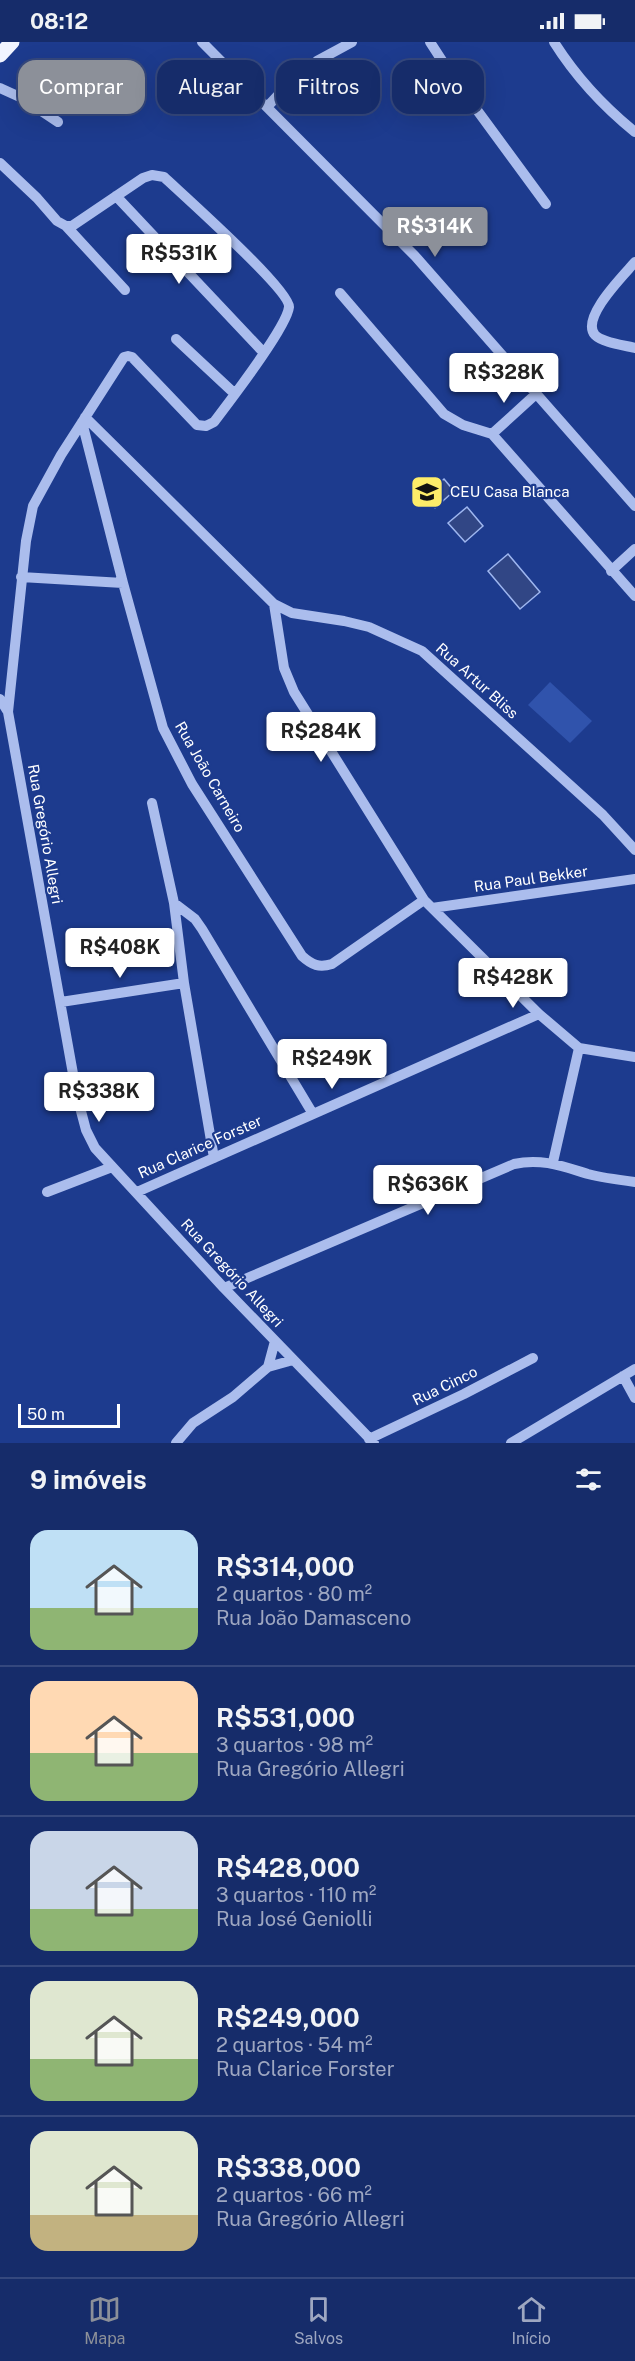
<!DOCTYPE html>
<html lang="pt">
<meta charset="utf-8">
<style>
body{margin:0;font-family:"Public Sans",sans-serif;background:#233872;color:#f1f3f6;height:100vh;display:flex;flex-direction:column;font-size:22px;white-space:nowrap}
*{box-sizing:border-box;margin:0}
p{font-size:20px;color:#9ea7c1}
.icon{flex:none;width:33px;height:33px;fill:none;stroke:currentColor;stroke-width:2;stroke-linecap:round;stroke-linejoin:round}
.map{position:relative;height:1401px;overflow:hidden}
.drawer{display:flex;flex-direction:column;background:#162c6a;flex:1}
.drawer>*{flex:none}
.top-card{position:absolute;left:18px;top:18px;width:600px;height:54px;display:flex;gap:12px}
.scale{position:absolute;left:18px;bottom:15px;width:102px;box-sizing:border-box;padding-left:6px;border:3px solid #fff;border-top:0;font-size:16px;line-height:21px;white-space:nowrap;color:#fff;-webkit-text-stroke:4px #1d3b8e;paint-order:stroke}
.price{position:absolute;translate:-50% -51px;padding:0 14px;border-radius:6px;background:#fff;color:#222;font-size:20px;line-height:39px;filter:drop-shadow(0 2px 3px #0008)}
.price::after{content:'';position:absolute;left:50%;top:36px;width:18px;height:14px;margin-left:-9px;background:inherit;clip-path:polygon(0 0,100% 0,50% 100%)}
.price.current{background:#8c9099;color:#fff}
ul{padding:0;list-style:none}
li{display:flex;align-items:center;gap:18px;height:150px;padding:0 30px}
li+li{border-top:2px solid #35487e}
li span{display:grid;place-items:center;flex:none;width:168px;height:120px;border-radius:18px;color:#555}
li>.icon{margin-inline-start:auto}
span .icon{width:72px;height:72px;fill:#fffc;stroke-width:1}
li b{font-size:26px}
h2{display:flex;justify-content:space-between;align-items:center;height:72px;padding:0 30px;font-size:26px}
.pill{padding:0 21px;border-radius:18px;background:#162c6a;box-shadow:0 6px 24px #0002,0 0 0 2px #35487e;font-size:21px;line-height:54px}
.pill.current{background:#8c9099;color:#fff}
.status{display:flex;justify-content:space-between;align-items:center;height:42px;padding:0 30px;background:#162c6a;direction:ltr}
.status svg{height:16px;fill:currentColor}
.menu{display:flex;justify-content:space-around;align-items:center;height:84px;border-top:2px solid #35487e;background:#162c6a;font-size:16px;color:#9ea7c1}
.menu a{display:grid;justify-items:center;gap:3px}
.menu .current{color:#8c9099}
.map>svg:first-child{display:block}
</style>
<div class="status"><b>08:12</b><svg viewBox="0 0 49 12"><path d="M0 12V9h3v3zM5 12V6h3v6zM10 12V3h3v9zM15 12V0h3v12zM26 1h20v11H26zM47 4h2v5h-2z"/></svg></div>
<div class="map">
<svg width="635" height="1401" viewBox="0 0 635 1401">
<rect width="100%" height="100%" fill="#1d3b8e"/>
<path fill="#3053ac" d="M550,640L592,679L570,701L528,663Z"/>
<path fill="#314685" stroke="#9eb6ef" stroke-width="1.5" d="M444,437L454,449L435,466L424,454Z
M467,465L483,484L465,500L448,481Z
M508,512L540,550L520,567L488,529Z"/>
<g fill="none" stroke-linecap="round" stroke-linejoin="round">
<path stroke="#abbded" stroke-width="10" d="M202,0L415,214L635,464
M430,0L452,34L546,162
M554,0C576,35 603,64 635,90
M317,19L352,0
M0,46L22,56L58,80
M267,65L297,33
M0,121L37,156L57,179L66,184H72L143,136L152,133L164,135C182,152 290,248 289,265C287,285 229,360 214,380L206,384L197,383L132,315L128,314L124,315L61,413L33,464L26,499L8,670L77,1054L86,1088L95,1106L224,1246L374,1401
M116,154L264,311
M66,184L125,248
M635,220C624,233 580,276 595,293C603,301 624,303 635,306
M340,251L444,372L463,383L492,392
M176,297L235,352
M85,375L274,562L292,571L344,579L369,585L422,609L603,773L635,808
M82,380L123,541L163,686L192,742L302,914C312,923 319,926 332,922L424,858
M492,392L635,554
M492,392L536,352
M611,529L635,507
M21,535L123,541
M274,562L284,626L294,650L424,858L539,972L579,1006L635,1015
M0,657L8,670
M152,761L174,861L184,941L214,1116
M174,861L195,877L202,887L313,1072
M432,866L635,837
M61,960L184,941
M553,1120L579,1006
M47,1150L112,1125
M137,1150L539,972
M224,1246L514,1122C541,1116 562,1124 588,1132C603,1136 619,1138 635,1140
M268,1325L275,1299
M623,1334L635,1356
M369,1397L464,1352L533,1316
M176,1401L193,1381L233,1355L268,1325L293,1318
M511,1401L635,1327"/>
<path stroke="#f1f4ff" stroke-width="15" d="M0,13L12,0"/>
</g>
<defs>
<symbol id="school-square" viewBox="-11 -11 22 22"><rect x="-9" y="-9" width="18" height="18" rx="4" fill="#fdec69" stroke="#1d3b8e"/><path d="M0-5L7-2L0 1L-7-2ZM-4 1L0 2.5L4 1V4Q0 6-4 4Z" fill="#111"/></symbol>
</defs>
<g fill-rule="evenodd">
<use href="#school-square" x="408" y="431" width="38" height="38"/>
</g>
<g text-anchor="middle" stroke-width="4.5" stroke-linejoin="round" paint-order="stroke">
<g font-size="15" fill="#fff" stroke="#1d3b8e" text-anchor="start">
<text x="450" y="455">CEU Casa Blanca</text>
</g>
<g font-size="15" fill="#fff" stroke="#1d3b8e">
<text transform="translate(477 639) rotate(42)" y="5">Rua Artur Bliss</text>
<text transform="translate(210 735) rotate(60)" y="5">Rua João Carneiro</text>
<text transform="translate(45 792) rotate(80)" y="5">Rua Gregório Allegri</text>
<text transform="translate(531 837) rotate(-8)" y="5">Rua Paul Bekker</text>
<text transform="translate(200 1105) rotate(-24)" y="5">Rua Clarice Forster</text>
<text transform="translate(232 1231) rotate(47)" y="5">Rua Gregório Allegri</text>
<text transform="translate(445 1344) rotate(-26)" y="5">Rua Cinco</text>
</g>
</g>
</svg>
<div class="scale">50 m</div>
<b class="price current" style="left:435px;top:216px">R$314K</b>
<b class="price" style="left:179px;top:243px">R$531K</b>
<b class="price" style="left:504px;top:362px">R$328K</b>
<b class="price" style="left:321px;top:721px">R$284K</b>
<b class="price" style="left:120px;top:937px">R$408K</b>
<b class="price" style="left:513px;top:967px">R$428K</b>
<b class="price" style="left:332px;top:1048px">R$249K</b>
<b class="price" style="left:99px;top:1081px">R$338K</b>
<b class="price" style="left:428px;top:1174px">R$636K</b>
<div class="top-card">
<a class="pill current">Comprar</a>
<a class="pill">Alugar</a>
<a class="pill">Filtros</a>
<a class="pill">Novo</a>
</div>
</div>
<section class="drawer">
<h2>9 imóveis<svg class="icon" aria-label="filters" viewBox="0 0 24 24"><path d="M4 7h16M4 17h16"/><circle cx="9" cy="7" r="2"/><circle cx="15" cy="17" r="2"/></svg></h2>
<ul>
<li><span style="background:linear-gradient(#bfe0f5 65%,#8fb573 0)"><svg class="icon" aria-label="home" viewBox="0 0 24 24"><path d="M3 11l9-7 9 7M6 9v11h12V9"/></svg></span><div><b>R$314,000</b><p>2 quartos · 80 m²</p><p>Rua João Damasceno</p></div></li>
<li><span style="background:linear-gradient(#ffd9b3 60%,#8fb573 0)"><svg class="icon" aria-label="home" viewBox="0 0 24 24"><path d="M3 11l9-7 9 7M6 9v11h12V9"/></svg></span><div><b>R$531,000</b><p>3 quartos · 98 m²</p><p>Rua Gregório Allegri</p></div></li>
<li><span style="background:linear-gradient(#c9d6e8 65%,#8fb573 0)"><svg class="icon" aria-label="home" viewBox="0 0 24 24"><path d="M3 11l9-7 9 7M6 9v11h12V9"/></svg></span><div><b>R$428,000</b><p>3 quartos · 110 m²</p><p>Rua José Geniolli</p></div></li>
<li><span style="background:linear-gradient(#dfe7d0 65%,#8fb573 0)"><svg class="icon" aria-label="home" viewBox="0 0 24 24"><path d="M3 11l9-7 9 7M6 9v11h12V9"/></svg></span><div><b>R$249,000</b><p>2 quartos · 54 m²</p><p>Rua Clarice Forster</p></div></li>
<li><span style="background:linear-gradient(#dfe7d0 70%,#c2b280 0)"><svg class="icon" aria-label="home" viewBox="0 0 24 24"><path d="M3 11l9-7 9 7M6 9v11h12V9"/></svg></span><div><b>R$338,000</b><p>2 quartos · 66 m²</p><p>Rua Gregório Allegri</p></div></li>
</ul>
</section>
<nav class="menu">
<a class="current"><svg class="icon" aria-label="map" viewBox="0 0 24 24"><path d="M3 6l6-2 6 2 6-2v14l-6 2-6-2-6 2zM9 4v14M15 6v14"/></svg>Mapa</a>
<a><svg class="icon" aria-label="saved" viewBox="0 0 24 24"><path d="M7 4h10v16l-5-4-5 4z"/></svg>Salvos</a>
<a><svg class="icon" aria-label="home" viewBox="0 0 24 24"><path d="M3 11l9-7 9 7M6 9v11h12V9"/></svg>Início</a>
</nav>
